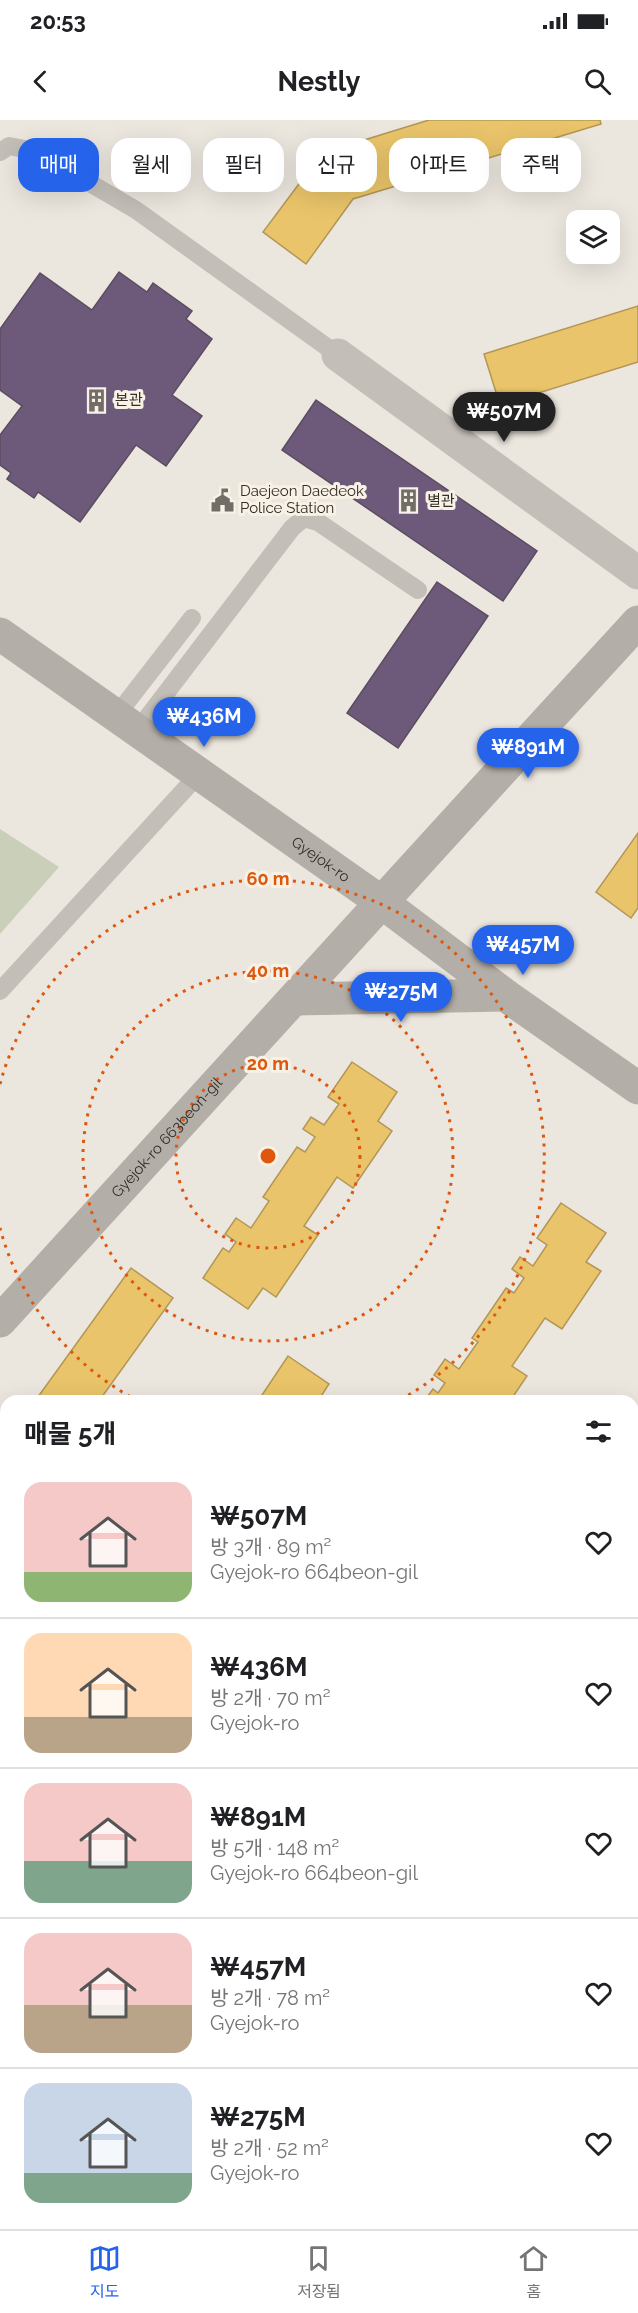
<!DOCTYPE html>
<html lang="ko">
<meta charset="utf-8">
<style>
body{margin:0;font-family:Raleway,"Noto Sans KR",sans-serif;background:#f2f2f2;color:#202124;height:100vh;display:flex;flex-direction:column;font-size:22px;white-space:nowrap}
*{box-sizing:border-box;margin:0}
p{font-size:20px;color:#757577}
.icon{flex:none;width:33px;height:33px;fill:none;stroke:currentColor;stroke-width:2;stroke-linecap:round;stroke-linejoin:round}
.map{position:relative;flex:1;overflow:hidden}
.sheet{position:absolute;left:0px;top:1275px;width:639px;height:834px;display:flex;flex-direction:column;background:#fff;border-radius:18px 18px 0 0;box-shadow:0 6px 24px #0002}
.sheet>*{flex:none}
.guide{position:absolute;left:18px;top:18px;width:603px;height:54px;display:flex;gap:12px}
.buttons{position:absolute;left:566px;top:90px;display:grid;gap:12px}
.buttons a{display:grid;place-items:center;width:54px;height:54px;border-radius:12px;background:#fff;box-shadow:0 6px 24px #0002;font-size:30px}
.price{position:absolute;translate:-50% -51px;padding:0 14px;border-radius:21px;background:#2563eb;color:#fff;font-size:20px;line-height:39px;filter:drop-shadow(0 2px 3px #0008)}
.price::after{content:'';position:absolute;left:50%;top:36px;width:18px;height:14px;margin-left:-9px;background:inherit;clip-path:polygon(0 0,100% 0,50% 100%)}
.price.selected{background:#222;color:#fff}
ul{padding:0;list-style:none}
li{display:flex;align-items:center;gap:18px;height:150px;padding:0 24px}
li+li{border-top:2px solid #e0e0e0}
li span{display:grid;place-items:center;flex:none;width:168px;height:120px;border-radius:18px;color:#555}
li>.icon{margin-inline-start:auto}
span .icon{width:72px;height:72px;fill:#fffc;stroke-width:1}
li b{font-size:26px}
h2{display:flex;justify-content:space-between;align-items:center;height:72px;padding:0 24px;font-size:26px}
.chip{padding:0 21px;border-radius:18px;background:#fff;box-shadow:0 6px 24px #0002;font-size:21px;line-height:54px}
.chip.selected{background:#2563eb;color:#fff}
.status{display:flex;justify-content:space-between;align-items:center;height:42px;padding:0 30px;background:#fff;direction:ltr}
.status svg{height:16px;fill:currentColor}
header{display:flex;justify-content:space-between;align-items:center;height:78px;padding:0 24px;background:#fff;font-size:27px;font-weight:700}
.tab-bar{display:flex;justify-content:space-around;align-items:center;height:84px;border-top:2px solid #e0e0e0;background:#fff;font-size:16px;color:#757577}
.tab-bar a{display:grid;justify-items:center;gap:3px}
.tab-bar .selected{color:#2563eb}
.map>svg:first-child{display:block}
</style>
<div class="status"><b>20:53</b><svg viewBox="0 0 49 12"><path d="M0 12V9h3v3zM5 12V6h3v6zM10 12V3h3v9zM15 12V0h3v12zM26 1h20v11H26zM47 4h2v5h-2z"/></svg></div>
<header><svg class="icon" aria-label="back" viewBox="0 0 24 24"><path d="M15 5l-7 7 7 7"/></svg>Nestly<svg class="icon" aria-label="search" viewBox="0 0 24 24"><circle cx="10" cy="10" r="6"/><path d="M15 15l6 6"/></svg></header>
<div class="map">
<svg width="638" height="2109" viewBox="0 0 638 2109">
<rect width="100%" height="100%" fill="#ebe6de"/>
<path fill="#cacfb9" d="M0,709L59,747L0,814Z
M633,1963L638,1966V2109H106L105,2103H633Z"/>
<path fill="#e9c46a" stroke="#b29656" stroke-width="1.5" d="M429,0H600L601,4L353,79L306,144L263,112L322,33Z
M638,186V242L500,285L484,234Z
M638,713V788L631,798L596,772Z
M352,942L397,972L378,1001L392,1011L353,1068L337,1057L304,1106L318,1115L276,1177L263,1168L248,1189L203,1158L223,1128L229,1132L236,1122L225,1114L236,1098L251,1108L269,1081L263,1077L297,1027L305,1032L315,1017L303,1009L311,997L324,1005L339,984L328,977Z
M561,1083L606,1113L586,1142L601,1151L562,1209L545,1198L512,1246L527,1256L510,1281H424L433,1269L438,1273L445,1263L434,1255L445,1239L459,1249L478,1222L472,1218L506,1168L514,1173L524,1158L512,1149L520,1137L533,1146L547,1125L537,1118Z
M131,1148L173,1178L99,1281H35Z
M288,1236L329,1264L318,1281H258Z
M6,1322V1388L0,1384V1330Z"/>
<path fill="#6d597a" stroke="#5c4c61" stroke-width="1.5" d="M119,152L147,172L153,163L192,191L186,199L212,219L172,275L202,296L166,346L136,325L80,402L38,372L34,378L7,359L11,353L0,345V315L22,286L0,270V209L40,153L92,190Z
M316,280L537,431L503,481L282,330Z
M437,462L488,496L398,628L347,593Z"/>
<path fill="#2a9d8f" stroke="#2d7b70" stroke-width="1.5" d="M6,1536V1617L0,1611V1542Z"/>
<path fill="#f28482" stroke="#b96a67" stroke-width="1.5" d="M638,1400V1578L634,1585L633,1408Z
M633,1660L638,1663V1702L633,1709Z"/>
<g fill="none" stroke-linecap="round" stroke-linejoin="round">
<path stroke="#c3beb8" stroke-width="18" d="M0,32L9,26L35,31L136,90L338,235
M116,596L192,498
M137,611L292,408L304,398L318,402L418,470
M0,871L198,655"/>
<path stroke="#c3beb8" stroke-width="33" d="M338,235L638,453
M0,1484L6,1488
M633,1923L638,1927
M80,2103L81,2109"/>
<g stroke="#b4aea8" stroke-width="33">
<path id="s1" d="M0,514L380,781L505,875L638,968"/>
<path d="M295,879L505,875"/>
<path id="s2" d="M0,1201C212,968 424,734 638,502"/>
</g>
</g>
<g fill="none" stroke="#df570d" stroke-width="3" stroke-dasharray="3 6">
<circle cx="268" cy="1036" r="92"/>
<circle cx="268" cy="1036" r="185"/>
<path d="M138 1281A277 277 0 0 1 0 1108M0 964A277 277 0 1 1 398 1281"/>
</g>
<defs>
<symbol id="building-bare" viewBox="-9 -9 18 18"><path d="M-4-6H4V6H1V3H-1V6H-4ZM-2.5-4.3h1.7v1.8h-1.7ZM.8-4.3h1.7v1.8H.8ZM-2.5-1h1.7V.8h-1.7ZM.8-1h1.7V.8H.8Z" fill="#736d67" stroke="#f8f1e5" stroke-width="2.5" paint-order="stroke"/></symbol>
<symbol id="civic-bare" viewBox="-9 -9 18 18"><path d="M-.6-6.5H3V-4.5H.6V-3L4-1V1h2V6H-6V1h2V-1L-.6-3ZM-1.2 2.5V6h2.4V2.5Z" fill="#736d67" stroke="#f8f1e5" stroke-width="2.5" paint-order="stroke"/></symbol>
</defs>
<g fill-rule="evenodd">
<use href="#building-bare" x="80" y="264" width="33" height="33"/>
<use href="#civic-bare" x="206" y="364" width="33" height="33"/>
<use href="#building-bare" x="392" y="364" width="33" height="33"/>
</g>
<g text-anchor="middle" stroke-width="6" stroke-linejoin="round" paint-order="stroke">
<g font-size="15" fill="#332c27" stroke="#f8f1e5" text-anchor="start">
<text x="115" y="285">본관</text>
<text x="240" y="376">Daejeon Daedeok<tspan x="240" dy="17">Police Station</tspan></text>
<text x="427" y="386">별관</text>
</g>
<g font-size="15" fill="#332c27" stroke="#f8f1e5">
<text dy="5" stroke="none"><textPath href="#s1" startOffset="392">Gyejok-ro</textPath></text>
<text dy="5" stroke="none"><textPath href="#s2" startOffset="248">Gyejok-ro 663beon-gil</textPath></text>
</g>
</g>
<circle cx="268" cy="1036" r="9" fill="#df570d" stroke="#f8f1e5" stroke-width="3"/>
<g font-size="18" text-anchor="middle" font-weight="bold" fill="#df570d" stroke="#f8f1e5" stroke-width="6" stroke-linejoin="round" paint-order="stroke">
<text x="268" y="765">60 m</text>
<text x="268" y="857">40 m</text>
<text x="268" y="950">20 m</text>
</g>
</svg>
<div class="buttons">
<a><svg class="icon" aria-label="layers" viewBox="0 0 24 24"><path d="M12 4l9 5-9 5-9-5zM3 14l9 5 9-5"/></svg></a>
</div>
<b class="price selected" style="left:504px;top:323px">₩507M</b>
<b class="price" style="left:204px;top:628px">₩436M</b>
<b class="price" style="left:528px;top:659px">₩891M</b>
<b class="price" style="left:523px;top:856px">₩457M</b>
<b class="price" style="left:401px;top:903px">₩275M</b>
<div class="guide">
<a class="chip selected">매매</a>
<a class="chip">월세</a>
<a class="chip">필터</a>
<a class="chip">신규</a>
<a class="chip">아파트</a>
<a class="chip">주택</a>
</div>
<section class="sheet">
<h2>매물 5개<svg class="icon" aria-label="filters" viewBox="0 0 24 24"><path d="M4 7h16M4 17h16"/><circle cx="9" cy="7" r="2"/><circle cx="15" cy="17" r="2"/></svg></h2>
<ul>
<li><span style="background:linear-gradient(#f6c9c9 75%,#8fb573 0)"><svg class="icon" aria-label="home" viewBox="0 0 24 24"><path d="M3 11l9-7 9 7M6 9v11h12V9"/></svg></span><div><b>₩507M</b><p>방 3개 · 89 m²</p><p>Gyejok-ro 664beon-gil</p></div><svg class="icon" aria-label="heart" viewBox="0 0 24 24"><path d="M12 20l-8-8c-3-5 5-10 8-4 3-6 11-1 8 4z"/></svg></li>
<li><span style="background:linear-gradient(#ffd9b3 70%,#b9a48a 0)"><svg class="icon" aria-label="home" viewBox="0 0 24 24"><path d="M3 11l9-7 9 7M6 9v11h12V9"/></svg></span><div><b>₩436M</b><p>방 2개 · 70 m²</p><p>Gyejok-ro</p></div><svg class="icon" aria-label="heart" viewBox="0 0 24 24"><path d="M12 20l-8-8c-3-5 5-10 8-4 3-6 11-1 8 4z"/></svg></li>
<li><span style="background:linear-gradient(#f6c9c9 65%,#7fa58c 0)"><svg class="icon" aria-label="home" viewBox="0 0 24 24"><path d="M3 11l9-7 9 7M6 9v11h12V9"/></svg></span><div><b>₩891M</b><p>방 5개 · 148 m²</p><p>Gyejok-ro 664beon-gil</p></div><svg class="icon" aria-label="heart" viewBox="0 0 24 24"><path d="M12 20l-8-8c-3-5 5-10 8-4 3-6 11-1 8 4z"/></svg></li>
<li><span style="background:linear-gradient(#f6c9c9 60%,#b9a48a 0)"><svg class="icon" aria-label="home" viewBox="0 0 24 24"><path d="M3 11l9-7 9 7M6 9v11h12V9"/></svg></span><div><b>₩457M</b><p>방 2개 · 78 m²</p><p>Gyejok-ro</p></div><svg class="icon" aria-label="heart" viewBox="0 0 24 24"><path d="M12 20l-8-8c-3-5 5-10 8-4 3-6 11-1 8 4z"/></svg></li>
<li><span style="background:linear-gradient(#c9d6e8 75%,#7fa58c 0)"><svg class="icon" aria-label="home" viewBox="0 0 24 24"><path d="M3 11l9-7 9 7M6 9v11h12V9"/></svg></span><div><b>₩275M</b><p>방 2개 · 52 m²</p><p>Gyejok-ro</p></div><svg class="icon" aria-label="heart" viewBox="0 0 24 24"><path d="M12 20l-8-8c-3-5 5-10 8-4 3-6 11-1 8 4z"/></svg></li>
</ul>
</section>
</div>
<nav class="tab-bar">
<a class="selected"><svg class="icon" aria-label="map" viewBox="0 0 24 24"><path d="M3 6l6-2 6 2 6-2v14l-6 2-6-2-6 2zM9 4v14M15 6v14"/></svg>지도</a>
<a><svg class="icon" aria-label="saved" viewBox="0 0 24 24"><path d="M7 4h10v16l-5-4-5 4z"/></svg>저장됨</a>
<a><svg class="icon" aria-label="home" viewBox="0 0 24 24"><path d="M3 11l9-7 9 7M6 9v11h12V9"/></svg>홈</a>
</nav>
